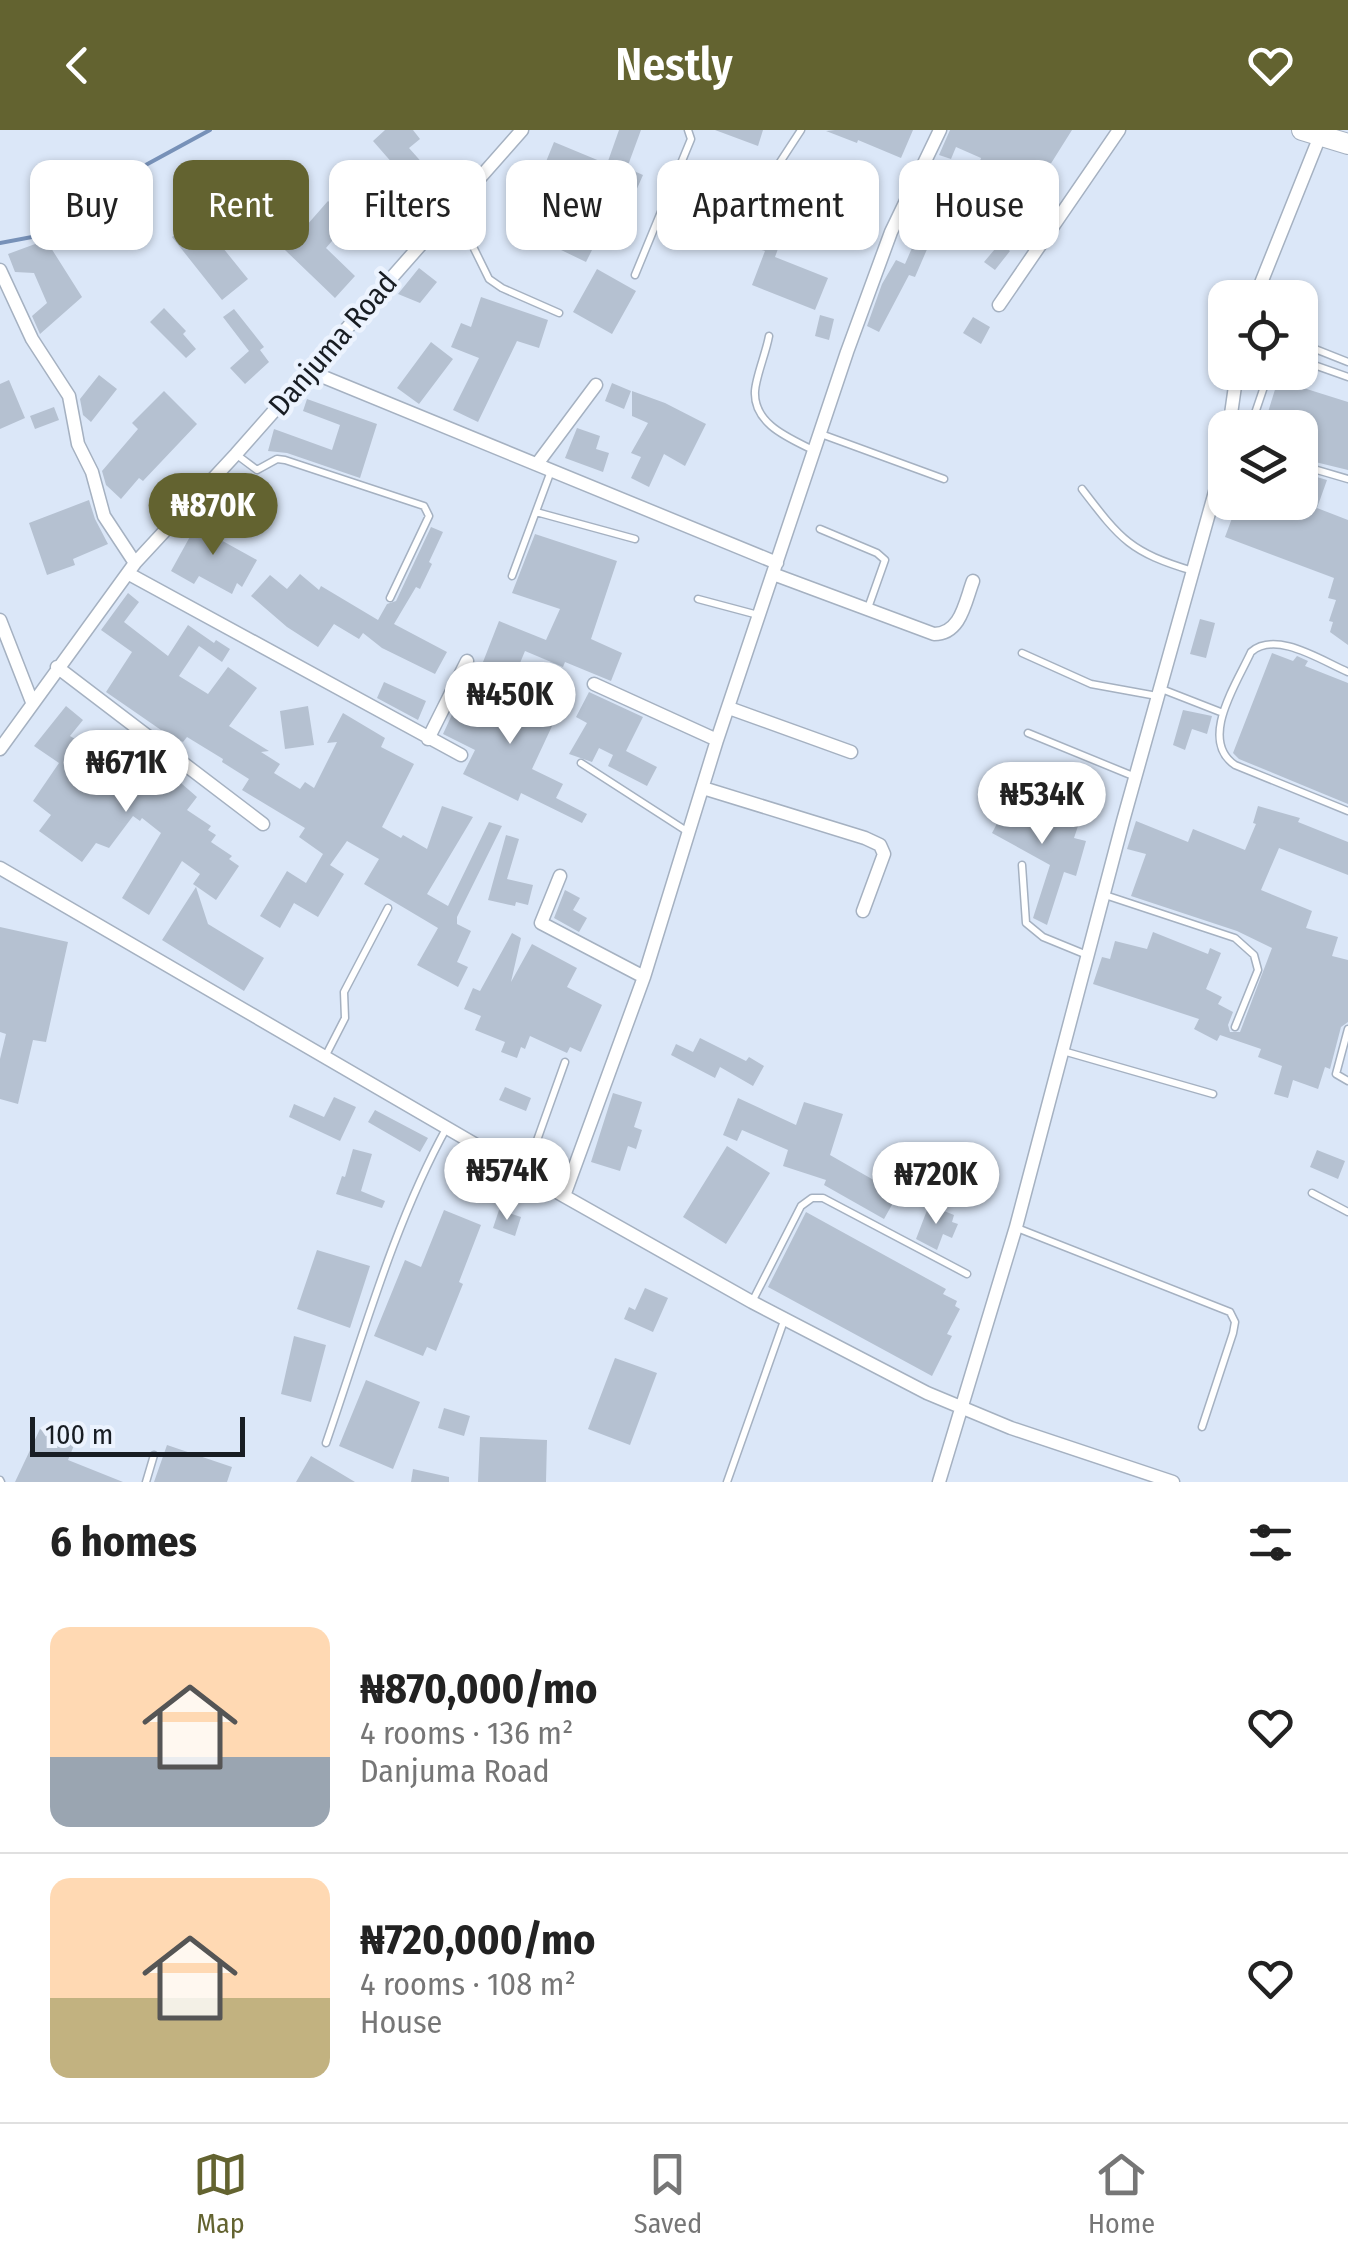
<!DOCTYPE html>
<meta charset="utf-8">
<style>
body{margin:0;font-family:"Fira Sans Condensed",sans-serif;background:#f2f2f2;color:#222;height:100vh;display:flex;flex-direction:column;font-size:38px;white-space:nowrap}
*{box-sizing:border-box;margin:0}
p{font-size:32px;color:#767676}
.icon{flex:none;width:55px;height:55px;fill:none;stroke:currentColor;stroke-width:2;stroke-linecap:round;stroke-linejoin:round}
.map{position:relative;height:1352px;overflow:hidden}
.details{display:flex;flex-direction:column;background:#fff;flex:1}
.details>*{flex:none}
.banner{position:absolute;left:30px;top:30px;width:1290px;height:90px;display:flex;gap:20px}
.buttons{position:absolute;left:1208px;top:150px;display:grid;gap:20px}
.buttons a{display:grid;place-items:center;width:110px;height:110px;border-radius:20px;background:#fff;box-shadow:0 2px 8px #0004;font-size:50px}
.scale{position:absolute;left:30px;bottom:25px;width:215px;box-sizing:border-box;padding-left:10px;border:5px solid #181d23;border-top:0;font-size:28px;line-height:35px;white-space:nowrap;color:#181d23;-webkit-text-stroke:8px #ecf3fe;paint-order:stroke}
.price{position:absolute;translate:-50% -85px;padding:0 22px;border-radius:35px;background:#fff;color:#222;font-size:32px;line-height:65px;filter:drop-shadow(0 2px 5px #0008)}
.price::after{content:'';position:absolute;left:50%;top:60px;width:30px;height:22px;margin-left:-15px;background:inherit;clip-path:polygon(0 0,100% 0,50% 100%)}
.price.active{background:#636330;color:#fff}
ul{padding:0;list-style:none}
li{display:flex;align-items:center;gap:30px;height:250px;padding:0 50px}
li+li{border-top:2px solid #e0e0e0}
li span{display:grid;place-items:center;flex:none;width:280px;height:200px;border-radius:20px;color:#555}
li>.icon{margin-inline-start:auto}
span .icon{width:120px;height:120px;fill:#fffc;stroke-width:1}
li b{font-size:42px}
h2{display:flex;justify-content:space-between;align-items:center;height:120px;padding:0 50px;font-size:42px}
.pill{padding:0 35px;border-radius:20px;background:#fff;box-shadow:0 2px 8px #0004;font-size:35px;line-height:90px}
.pill.active{background:#636330;color:#fff}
header{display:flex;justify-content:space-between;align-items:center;height:130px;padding:0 50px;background:#636330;color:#fff;font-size:45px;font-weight:600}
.dock{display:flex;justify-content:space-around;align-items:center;height:140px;border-top:2px solid #e0e0e0;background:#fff;font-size:28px;color:#767676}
.dock a{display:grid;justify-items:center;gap:5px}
.dock .active{color:#636330}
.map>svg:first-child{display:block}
</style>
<header><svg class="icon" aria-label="back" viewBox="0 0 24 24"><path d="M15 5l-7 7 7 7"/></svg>Nestly<svg class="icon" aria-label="heart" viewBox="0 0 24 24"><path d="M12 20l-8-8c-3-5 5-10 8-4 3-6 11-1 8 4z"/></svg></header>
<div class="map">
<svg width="1348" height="1352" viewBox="0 0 1348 1352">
<rect width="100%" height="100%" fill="#dbe7f8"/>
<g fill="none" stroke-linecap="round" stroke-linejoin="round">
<path stroke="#7791b8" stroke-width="4" d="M0,113L85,97L142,37L210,0"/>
</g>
<path fill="#b5c1d1" d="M385,0H413L420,9L409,18L425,36L408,51L373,11Z
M619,0H641L627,38L643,45L632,70L597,55L599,69L541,44L554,12L607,34Z
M715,0H763L758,16Z
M835,0H913L901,28L858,10L857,13L826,1Z
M950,0H1072L1050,35L1039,66L976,43L981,28L956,17L951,29L939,25Z
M935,33L943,35L926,84L913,79Z
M328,71L350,90L326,118L355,146L335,168L285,120Z
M542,78L599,106L586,132L530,105Z
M777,86L788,91L775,127L828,148L815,180L752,155L765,121L759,119Z
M198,87L248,149L222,170L172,107Z
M46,110L82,167L40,204L32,186L47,173L34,143L15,142L8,124Z
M915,111L928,117L915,147L909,145L879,202L867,196L882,154L896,130L905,134Z
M1000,113L1010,121L995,140L984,132Z
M419,138L437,152L420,173L398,164Z
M597,139L636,161L612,204L573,182Z
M481,167L548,190L539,218L517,211L478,292L453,280L479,228L451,217L461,193L471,197Z
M164,178L186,201L183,204L196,219L186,228L150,192Z
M234,179L264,217L260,220L269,232L245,254L230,238L249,221L223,187Z
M820,185L834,189L829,210L815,206Z
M973,187L990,197L981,214L963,203Z
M431,212L453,229L419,274L397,258Z
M99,245L117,259L91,292L83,285L80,269Z
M9,250L25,288L0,299V254Z
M1278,250L1348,272V340L1307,330L1308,327L1300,325V298H1263Z
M612,253L631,261L624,279L605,271Z
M164,261L197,294L143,351L139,348L121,369L106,355L102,341L138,299L132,293Z
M632,261L665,273L706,294L685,336L664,324L649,357L631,348L641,327L631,323L648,293L632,286Z
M307,269L377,294L360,348L287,323L268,321L274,299L332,320L340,295L303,281Z
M54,277L59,290L35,299L30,286Z
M577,298L600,306L596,319L609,323L603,342L565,328Z
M1303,343L1327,350L1317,378L1348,390V515L1330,502L1333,492L1329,491L1336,470L1328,468L1334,448L1225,407L1238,372H1300Z
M89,370L95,389L108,414L73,429L75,435L47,445L29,393Z
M203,383L227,396L219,409L257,430L242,457L237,453L232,464L199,446L194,454L171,441Z
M431,397L443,402L429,432L432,434L420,459L416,457L394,494L447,522L435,544L382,518L363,503L359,509L334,494L318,517L287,497L251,466L270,445L287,459L300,444L319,460L321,456L378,490L387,474L396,471Z
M535,404L617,431L591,509L622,523L611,551L565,532L563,537L525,521L515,545L483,532L499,491L546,510L560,479L512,463Z
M128,463L139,472L124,492L168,526L188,495L214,513L216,510L230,519L222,532L199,516L179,546L208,564L228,537L257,558L229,596L269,621L261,622L280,634L274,643L300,659L305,652L314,658L337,612L327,613L343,583L385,608L381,617L414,634L382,697L401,708L403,705L427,719L442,676L473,687L427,764L448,776L489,692L502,696L457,787V794L471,801L457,832L468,837L458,857L417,835L438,798L364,754L379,729L347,711L330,735L344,744L318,787L294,773L280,798L260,786L287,741L306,753L323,724L299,707L305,698L242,660L249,649L222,632L223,629L187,607L183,612L161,600L106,562L132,522L101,500Z
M1200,489L1215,493L1206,528L1190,524Z
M1272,523L1293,531L1297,526L1308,531L1305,536L1348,553V674L1239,629L1233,623Z
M384,552L426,571L418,590L377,568Z
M531,555L560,566L550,593L553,594L532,639L563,654L556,668L587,684L582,693L521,663L518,671L463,644L475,620L443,604L463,561L521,585Z
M589,562L643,587L626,621L657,637L647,656L608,636L613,625L599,618L592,632L569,624L587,593L576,587Z
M66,576L83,590L70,606L145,651L158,633L197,667L187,680L211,696L208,700L216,705L211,712L232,726L229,729L239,736L216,770L193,754L200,744L182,731L149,785L122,768L161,703L142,688L140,691L133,686L109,718L96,713L82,732L39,701L51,685L33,671L59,633L34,616Z
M308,576L314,615L285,619L280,581Z
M1183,580L1212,586L1207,604L1192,599L1185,620L1173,615Z
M1012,665L1064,693L1078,696L1074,708L1086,711L1076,746L1064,742L1047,795L1033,788L1050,735L992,703Z
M1258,676L1300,688L1298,692L1348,712V745L1279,718L1261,760L1312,781L1306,798L1338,807L1332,826L1348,830V892L1341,897L1330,939L1325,937L1318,959L1293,950L1288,968L1274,964L1282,936L1258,927L1261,919L1220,905L1217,911L1194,899L1199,889L1093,854L1102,827L1110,829L1115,811L1147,819L1153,802L1208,824L1210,818L1221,823L1206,859L1222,867L1218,874L1233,882L1228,895L1230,902H1240L1272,818L1237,801L1131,766L1146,724L1127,719L1136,691L1188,712L1193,699L1245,720L1256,694L1253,693Z
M506,705L519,709L507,749L533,755L528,775L516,772L515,776L488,770Z
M196,757L208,794L264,828L244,861L162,810Z
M565,760L580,768L573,780L587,788L579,802L554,788Z
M0,797L68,812L46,912L33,910L18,974L0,969V929L6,904L0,902Z
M512,803L521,808L511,852L532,814L577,838L567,857L602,875L581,922L570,917L567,923L530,906L525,919L521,917L517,928L501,922L505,912L475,900L481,886L464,879L473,858L480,861Z
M700,908L746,931L749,927L764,936L753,956L720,937L715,948L671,925L676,914L693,922Z
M505,957L531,968L526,981L499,970Z
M613,963L642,972L634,997L642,1000L636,1019L628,1016L620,1041L591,1032Z
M334,967L356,977L340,1011L289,987L294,974L324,987Z
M738,968L796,995L804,972L843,984L830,1025L898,1064L884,1089L824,1055L826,1050L783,1036L788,1020L742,1000L737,1011L723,1005Z
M375,980L428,1008L420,1022L368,992Z
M727,1016L770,1043L726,1114L683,1087Z
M353,1019L372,1024L361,1061L385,1071L382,1078L336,1064L342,1046L345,1047Z
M1317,1020L1345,1031L1338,1049L1310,1037Z
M929,1075L954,1085L952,1092L958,1094L952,1108L943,1104L937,1120L916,1109Z
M444,1080L481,1095L459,1152L463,1154L436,1221L427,1217L423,1226L374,1206L405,1130L421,1137Z
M499,1080L521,1087L515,1106L493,1098Z
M806,1082L946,1159L943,1164L957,1171L955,1176L960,1179L947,1204L952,1206L932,1246L768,1157Z
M317,1120L370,1136L350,1198L297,1179Z
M645,1158L668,1168L653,1202L624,1189L629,1177L635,1180Z
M294,1206L326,1215L311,1272L281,1264Z
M615,1228L657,1243L630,1315L588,1299Z
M366,1250L420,1272L393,1339L339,1316Z
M444,1278L470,1286L464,1306L438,1298Z
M40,1299L75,1313L68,1330L123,1352H15Z
M480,1307L547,1310L546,1352H478Z
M167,1315L232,1337L227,1352H154Z
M311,1326L335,1340L355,1352H296Z
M413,1339L449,1347V1352H411Z"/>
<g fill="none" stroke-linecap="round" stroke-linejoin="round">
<defs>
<path id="lane" d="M454,78L489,149L502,158L559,183
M741,92L801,0
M635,145L691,9L688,0
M769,206C766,223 756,246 755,261C753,294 789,308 813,320
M1300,213L1348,232
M1300,230L1348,247
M1250,298L1269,242
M821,304L944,349
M237,325L257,340L277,329L285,330L424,376L429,386L390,468
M1300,335L1348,349
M1082,359C1121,410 1130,422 1193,441
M536,382L635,409
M820,399L877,423L885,430L868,478
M512,446L551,341
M698,469L758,485
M1022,523L1091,554L1157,566
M1348,542C1322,531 1276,500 1251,522C1237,553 1198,610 1235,635L1348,681
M1159,558L1223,583
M1028,603L1133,646
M581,633L688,702
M1022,735L1026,793L1043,807L1087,825
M1105,765L1235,808L1254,825L1258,840L1235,897
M1348,899L1336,944L1348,951
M1063,921L1213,964
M326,925L345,888L344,862L388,778
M526,1041L565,932
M1312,1063L1348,1082
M1017,1098L1230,1182L1235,1192L1233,1203L1202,1297
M753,1170L801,1076L812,1068H823L967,1144
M326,1313C362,1209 394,1093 447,997
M0,1350L1,1352
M146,1352L154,1325
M727,1352L785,1188"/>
<path id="street" d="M0,140L32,209L69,266L78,314L92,342L104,386L135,433
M1255,168L1320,6
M999,175L1119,0
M309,241L777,433
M1229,298L1237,242
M537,334L596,255
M129,444L461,625
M773,444L934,504C961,504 965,472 973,451
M0,490L32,572
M57,537L263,694
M594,554L717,610
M729,578L851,622
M428,609L467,531
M0,619L135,433L236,324L522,0
M703,658L865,708L880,715L884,724L863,781
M0,738L564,1066L752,1172L927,1263L1011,1298L1173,1352
M560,746L541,793L644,847
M564,1066L644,847L717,610L847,222L891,102L940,0
M939,1352L1016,1097L1123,691L1225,326"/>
<path id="primary" d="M1302,0L1348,14"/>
</defs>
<use href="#lane" stroke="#a5b1c1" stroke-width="9"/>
<use href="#street" stroke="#a5b1c1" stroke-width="15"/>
<use href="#primary" stroke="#a5b1c1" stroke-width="22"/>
<use href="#lane" stroke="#fff" stroke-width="6"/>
<use href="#street" stroke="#fff" stroke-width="12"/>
<use href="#primary" stroke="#fff" stroke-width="20"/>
</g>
<g text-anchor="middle" stroke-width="9" stroke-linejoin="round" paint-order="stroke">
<g font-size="30" fill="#181d23" stroke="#ecf3fe">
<text transform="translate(333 214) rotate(-49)" y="10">Danjuma Road</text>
</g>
</g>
</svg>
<div class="buttons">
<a><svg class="icon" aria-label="locate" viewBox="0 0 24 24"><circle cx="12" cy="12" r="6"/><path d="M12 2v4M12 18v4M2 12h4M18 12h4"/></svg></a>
<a><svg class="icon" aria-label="layers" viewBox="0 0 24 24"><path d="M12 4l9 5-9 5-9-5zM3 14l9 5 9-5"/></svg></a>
</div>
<div class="scale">100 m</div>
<b class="price active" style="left:213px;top:428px">₦870K</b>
<b class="price" style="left:510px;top:617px">₦450K</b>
<b class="price" style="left:126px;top:685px">₦671K</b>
<b class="price" style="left:1042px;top:717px">₦534K</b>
<b class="price" style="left:507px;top:1093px">₦574K</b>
<b class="price" style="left:936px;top:1097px">₦720K</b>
<div class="banner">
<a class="pill">Buy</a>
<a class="pill active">Rent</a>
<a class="pill">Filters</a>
<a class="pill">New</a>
<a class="pill">Apartment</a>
<a class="pill">House</a>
</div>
</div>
<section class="details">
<h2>6 homes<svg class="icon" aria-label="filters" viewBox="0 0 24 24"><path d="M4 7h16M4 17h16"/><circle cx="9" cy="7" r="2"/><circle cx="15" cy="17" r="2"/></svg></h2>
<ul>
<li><span style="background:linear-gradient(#ffd9b3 65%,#9aa5b1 0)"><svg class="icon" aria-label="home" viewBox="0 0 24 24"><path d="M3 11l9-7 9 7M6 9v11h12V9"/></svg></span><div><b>₦870,000/mo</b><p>4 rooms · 136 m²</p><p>Danjuma Road</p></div><svg class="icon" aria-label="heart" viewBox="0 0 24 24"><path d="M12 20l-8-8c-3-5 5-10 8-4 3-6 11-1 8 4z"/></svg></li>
<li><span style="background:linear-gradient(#ffd9b3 60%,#c2b280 0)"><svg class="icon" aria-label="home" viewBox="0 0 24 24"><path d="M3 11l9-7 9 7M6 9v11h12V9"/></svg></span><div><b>₦720,000/mo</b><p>4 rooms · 108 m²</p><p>House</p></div><svg class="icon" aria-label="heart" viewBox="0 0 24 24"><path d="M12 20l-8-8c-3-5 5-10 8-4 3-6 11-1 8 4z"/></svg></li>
</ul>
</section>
<nav class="dock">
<a class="active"><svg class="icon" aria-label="map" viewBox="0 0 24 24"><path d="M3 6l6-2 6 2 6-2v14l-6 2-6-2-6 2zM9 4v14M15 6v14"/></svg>Map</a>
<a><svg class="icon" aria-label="saved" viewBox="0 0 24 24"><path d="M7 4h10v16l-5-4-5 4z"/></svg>Saved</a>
<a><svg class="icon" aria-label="home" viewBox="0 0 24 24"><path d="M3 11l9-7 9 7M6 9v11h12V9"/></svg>Home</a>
</nav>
